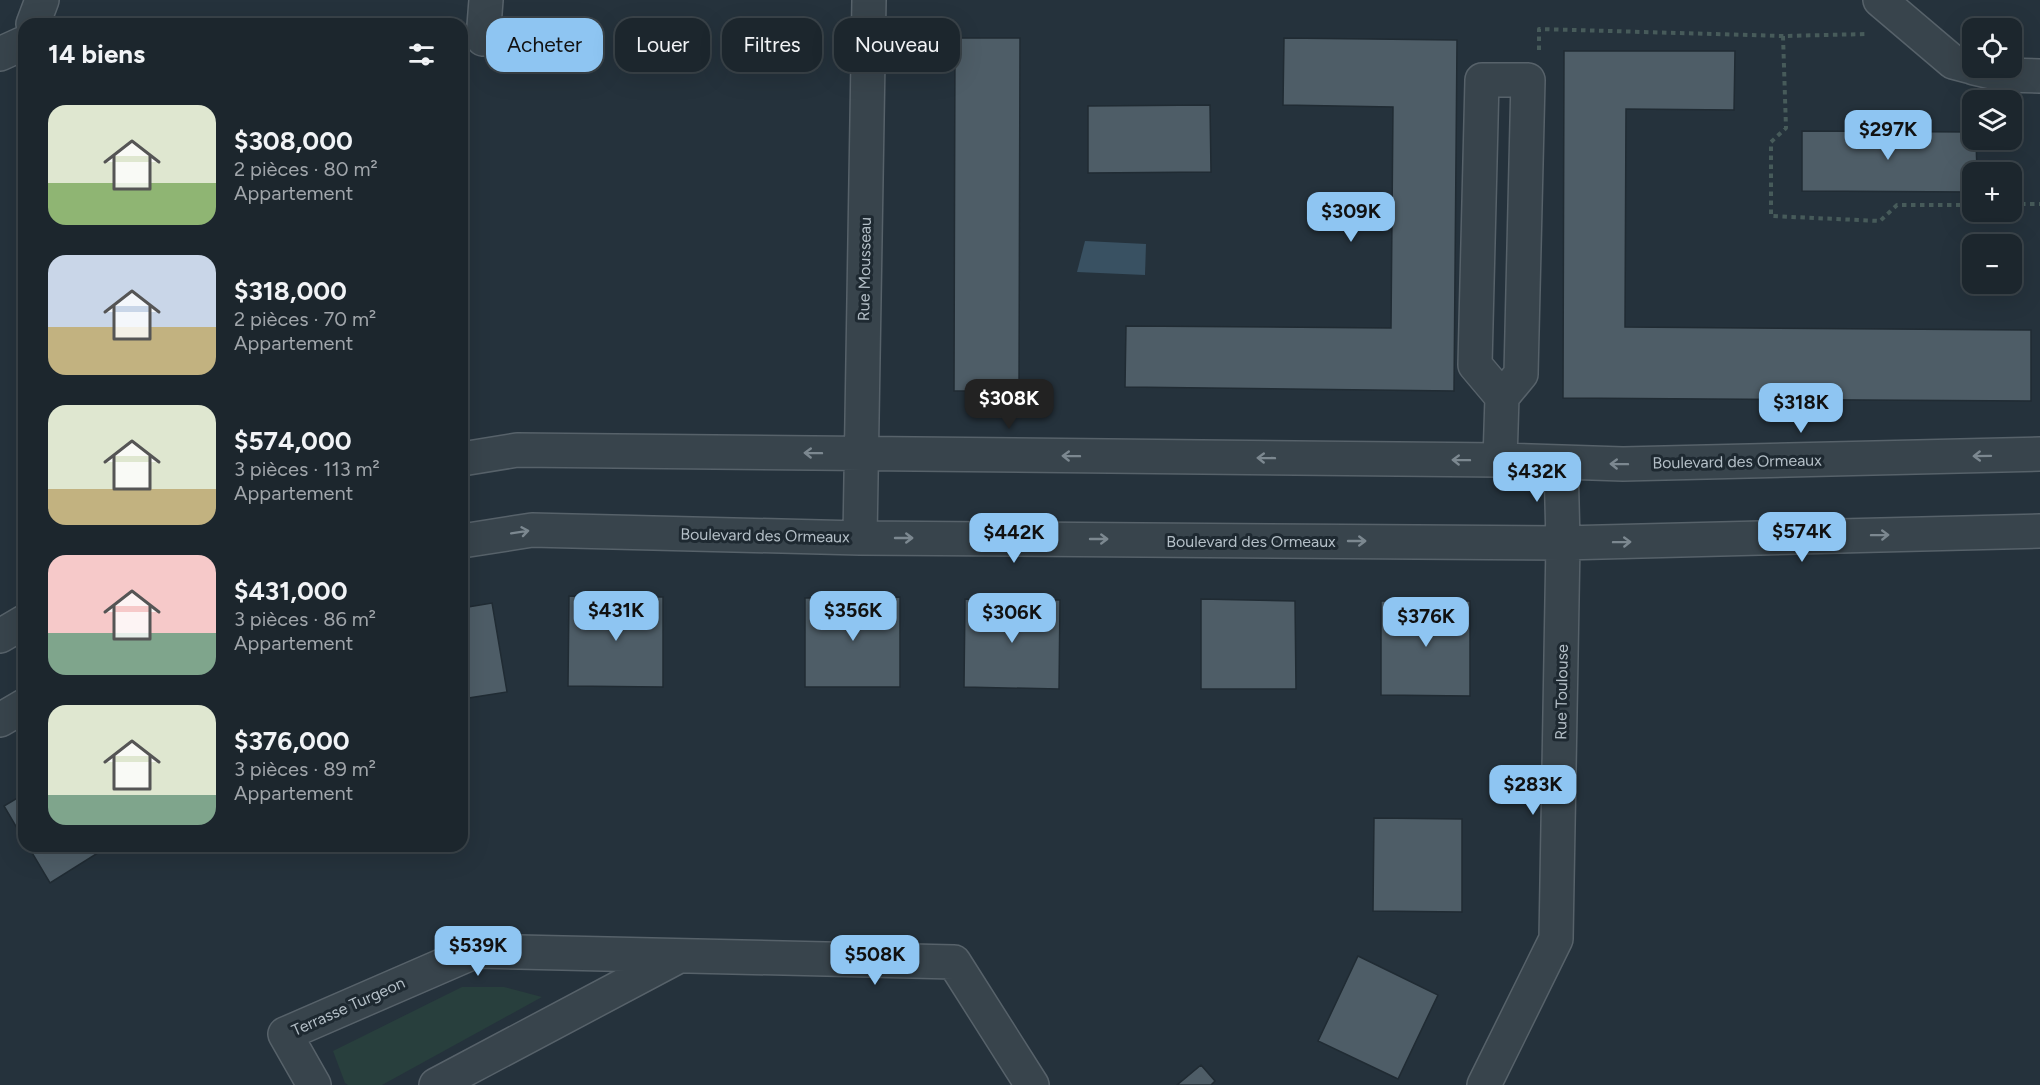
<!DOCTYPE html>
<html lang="fr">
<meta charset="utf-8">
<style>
body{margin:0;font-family:Figtree,sans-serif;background:#252e35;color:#f1f3f6;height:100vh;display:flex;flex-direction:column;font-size:22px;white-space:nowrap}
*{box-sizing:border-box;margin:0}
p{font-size:20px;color:#a0a5aa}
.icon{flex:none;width:33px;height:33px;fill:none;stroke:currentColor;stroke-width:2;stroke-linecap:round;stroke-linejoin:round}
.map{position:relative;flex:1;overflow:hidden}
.panel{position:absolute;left:18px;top:18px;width:450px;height:834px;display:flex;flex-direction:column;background:#1c262d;border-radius:18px;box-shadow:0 6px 24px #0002,0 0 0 2px #3a4349}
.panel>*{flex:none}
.hud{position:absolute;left:486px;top:18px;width:570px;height:54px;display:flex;gap:12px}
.tools{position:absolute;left:1962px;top:18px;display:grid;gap:12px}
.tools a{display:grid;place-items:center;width:60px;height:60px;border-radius:12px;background:#1c262d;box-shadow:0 6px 24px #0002,0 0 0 2px #3a4349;font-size:30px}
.price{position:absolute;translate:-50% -51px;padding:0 14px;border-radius:12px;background:#8ec5f2;color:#111;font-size:20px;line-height:39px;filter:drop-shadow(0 2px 3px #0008)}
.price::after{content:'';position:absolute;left:50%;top:36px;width:18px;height:14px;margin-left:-9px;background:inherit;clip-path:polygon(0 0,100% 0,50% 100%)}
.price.current{background:#222;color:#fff}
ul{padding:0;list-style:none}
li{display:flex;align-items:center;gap:18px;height:150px;padding:0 30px}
li span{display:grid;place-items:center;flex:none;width:168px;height:120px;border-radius:18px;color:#555}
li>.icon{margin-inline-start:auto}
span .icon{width:72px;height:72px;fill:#fffc;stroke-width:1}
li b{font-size:26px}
h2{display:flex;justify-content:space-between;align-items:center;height:72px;padding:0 30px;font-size:26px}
.chip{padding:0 21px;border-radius:18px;background:#1c262d;box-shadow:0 6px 24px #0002,0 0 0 2px #3a4349;font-size:21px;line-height:54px}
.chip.current{background:#8ec5f2;color:#111}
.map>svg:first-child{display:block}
</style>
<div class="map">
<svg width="2040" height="1085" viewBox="0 0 2040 1085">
<rect width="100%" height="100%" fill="#25323c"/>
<path fill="#283f3d" d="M462,987H504L542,997L382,1085H348L345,1083L333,1051Z"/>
<path fill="#395162" d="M1085,241L1146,244L1145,275L1077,272Z"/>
<path fill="#4e5d67" stroke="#202b33" stroke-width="1.5" d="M955,38H1020L1019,391H954Z
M1284,38L1457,40L1454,391L1125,387L1126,326L1391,328L1393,107L1283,105Z
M1564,51H1735L1734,110L1626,109L1625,327L2031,330V401L1563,398Z
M1210,105L1211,172L1088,173V106Z
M1802,131L1972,132V140H1976L1977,172H1972V192L1802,191Z
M569,596L663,597V687L568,686Z
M900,597V687H805V598Z
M965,599L1060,600L1059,689L964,687Z
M1201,599L1295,601L1296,689H1201Z
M1381,601H1470V696L1381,695Z
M492,603L507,692L462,699V608Z
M24,794V840L4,806Z
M1374,818L1462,819V912L1373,911Z
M28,846H109L50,883Z
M1358,956L1438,995L1398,1079L1318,1041Z
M1201,1065L1215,1081L1211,1085H1177Z"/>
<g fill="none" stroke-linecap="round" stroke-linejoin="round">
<defs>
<path id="minor" d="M1880,0L1953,62L1972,67
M33,24L42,0
M483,39L486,0
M0,54L24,43
M1974,68L2004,75L2040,76
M462,459L517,450L1500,460L1623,464L2040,454
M1500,460L1502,397L1521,374L1528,80H1482L1475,365L1502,397
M860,538L869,0
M462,541L532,530L860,538L1563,543L2040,531
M0,636L24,622
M0,720L24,706
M314,1085L285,1034L476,951L954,962L1032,1085
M436,1085L679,956
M1484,1085L1556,939L1563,543L1561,462"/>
</defs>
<use href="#minor" stroke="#57626a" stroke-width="36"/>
<path stroke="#475b5a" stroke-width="4" stroke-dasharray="4.5 4.5" stroke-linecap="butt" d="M1783,36L1786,128L1771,142V216L1880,221L1897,205H1972
M1539,50V29L1783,36L1867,34
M2012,204H2040"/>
<use href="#minor" stroke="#38444c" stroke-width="33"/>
</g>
<defs><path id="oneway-shaft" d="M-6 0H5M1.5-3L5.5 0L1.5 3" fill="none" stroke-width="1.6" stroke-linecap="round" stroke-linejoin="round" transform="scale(1.5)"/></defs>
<g stroke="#7c8890">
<use href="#oneway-shaft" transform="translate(813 453) rotate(-179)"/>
<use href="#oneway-shaft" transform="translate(1071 456) rotate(-179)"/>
<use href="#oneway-shaft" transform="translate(1982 456) rotate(179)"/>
<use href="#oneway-shaft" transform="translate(1266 458) rotate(-179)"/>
<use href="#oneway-shaft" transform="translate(1461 460) rotate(-179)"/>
<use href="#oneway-shaft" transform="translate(1619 464) rotate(-179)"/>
<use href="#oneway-shaft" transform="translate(520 532) rotate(-9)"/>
<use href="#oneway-shaft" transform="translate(1880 535) rotate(-1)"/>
<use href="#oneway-shaft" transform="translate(904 538)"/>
<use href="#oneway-shaft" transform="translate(1099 539)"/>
<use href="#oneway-shaft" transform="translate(1357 541)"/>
<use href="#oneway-shaft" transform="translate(1622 542) rotate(-1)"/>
</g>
<g text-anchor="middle" stroke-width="6" stroke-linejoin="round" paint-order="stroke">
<g font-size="16" fill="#b4bfc7" stroke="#1e2931">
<text transform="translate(864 269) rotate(-89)" y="6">Rue Mousseau</text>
<text transform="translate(1737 461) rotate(-1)" y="6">Boulevard des Ormeaux</text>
<text transform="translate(765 535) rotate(1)" y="6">Boulevard des Ormeaux</text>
<text x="1251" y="547">Boulevard des Ormeaux</text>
<text transform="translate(1561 692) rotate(-89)" y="6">Rue Toulouse</text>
<text transform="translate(348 1006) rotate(-24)" y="6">Terrasse Turgeon</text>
</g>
</g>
</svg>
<div class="tools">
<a><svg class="icon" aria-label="locate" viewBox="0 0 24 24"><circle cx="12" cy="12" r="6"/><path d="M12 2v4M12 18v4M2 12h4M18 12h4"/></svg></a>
<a><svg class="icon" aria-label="layers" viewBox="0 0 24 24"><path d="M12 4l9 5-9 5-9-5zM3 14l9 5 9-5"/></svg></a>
<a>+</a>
<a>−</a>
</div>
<b class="price" style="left:1888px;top:161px">$297K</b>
<b class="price" style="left:1351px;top:243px">$309K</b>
<b class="price current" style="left:1009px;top:430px">$308K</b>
<b class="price" style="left:1801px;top:434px">$318K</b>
<b class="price" style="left:1537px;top:503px">$432K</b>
<b class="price" style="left:1802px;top:563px">$574K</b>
<b class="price" style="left:1014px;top:564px">$442K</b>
<b class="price" style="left:616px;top:642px">$431K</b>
<b class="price" style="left:853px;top:642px">$356K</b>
<b class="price" style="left:1012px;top:644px">$306K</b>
<b class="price" style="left:1426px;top:648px">$376K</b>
<b class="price" style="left:1533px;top:816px">$283K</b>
<b class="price" style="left:478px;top:977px">$539K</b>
<b class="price" style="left:875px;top:986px">$508K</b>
<div class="hud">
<a class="chip current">Acheter</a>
<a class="chip">Louer</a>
<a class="chip">Filtres</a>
<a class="chip">Nouveau</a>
</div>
<section class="panel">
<h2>14 biens<svg class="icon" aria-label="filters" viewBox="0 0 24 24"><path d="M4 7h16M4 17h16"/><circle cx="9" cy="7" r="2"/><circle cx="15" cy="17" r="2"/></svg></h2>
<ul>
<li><span style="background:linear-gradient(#dfe7d0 65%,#8fb573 0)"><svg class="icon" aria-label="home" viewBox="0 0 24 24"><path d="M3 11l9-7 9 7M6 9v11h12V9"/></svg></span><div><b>$308,000</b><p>2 pièces · 80 m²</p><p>Appartement</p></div></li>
<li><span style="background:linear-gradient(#c9d6e8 60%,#c2b280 0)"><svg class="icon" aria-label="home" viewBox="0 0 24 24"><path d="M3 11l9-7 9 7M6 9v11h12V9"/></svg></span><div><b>$318,000</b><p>2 pièces · 70 m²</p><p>Appartement</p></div></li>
<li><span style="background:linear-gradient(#dfe7d0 70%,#c2b280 0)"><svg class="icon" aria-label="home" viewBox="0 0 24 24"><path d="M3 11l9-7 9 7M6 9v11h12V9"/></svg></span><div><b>$574,000</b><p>3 pièces · 113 m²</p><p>Appartement</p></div></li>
<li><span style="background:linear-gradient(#f6c9c9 65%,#7fa58c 0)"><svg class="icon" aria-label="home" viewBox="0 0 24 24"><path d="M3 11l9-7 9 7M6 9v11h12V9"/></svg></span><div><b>$431,000</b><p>3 pièces · 86 m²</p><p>Appartement</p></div></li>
<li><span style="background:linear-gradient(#dfe7d0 75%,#7fa58c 0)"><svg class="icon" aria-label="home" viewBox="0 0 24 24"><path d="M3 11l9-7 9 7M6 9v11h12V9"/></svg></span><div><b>$376,000</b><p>3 pièces · 89 m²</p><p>Appartement</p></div></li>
</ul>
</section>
</div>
